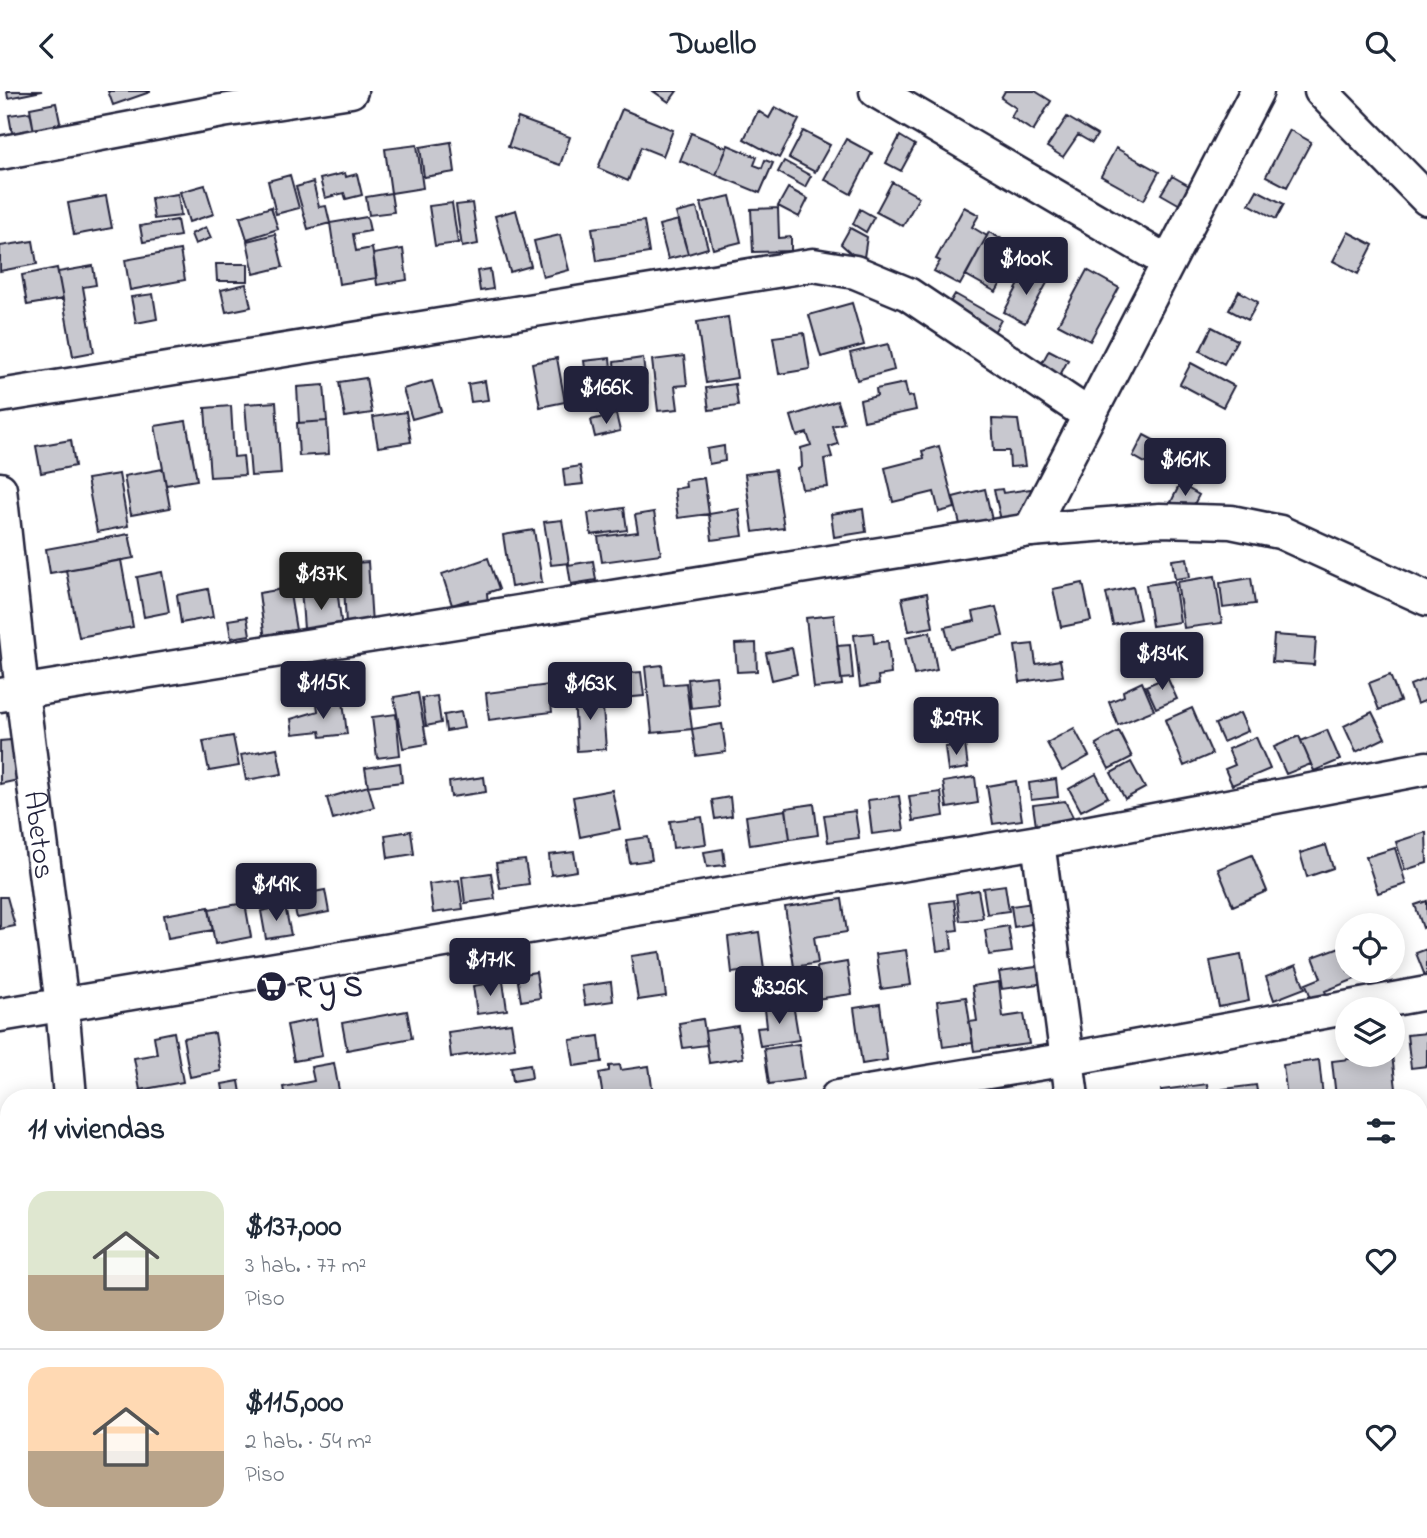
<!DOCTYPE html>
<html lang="es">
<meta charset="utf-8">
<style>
body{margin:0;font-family:"Indie Flower",sans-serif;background:#f6f6f7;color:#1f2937;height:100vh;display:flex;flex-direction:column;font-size:26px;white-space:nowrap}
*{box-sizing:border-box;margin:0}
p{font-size:23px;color:#747a83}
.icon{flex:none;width:38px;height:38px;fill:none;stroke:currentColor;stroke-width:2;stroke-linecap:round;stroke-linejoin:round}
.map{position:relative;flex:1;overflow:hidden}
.drawer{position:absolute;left:0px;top:998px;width:1428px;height:450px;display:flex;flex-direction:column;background:#fff;border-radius:28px 28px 0 0;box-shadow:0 4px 18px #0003}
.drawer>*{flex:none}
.tools{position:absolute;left:1335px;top:822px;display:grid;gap:14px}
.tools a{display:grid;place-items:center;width:70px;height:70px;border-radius:50%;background:#fff;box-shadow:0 4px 18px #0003;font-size:35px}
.price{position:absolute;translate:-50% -60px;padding:0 16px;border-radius:7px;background:#22223b;color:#fff;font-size:23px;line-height:46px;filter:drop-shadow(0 2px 4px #0008)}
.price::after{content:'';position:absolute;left:50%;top:42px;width:21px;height:16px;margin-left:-10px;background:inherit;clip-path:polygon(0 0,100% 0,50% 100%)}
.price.current{background:#222;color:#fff}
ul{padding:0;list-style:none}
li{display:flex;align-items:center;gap:21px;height:175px;padding:0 28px}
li+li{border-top:2px solid #e0e1e3}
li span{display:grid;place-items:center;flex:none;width:196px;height:140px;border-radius:21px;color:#555}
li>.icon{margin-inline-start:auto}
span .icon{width:84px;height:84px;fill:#fffc;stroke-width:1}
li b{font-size:30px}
h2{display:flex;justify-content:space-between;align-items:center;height:84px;padding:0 28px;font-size:30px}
header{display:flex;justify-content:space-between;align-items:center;height:91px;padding:0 28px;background:#fff;font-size:32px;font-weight:700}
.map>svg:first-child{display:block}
</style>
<header><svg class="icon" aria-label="back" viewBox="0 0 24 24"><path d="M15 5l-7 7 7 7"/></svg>Dwello<svg class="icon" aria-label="search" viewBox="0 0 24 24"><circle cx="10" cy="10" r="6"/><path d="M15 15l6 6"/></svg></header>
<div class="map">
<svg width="1427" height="1447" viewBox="0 0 1427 1447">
<rect width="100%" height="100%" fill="#fff"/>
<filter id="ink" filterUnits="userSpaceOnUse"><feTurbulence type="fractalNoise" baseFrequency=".0143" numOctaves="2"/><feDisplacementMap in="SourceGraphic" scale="14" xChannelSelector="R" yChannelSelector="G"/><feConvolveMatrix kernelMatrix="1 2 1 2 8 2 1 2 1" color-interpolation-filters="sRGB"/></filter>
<g filter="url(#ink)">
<path fill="#c8c8cf" stroke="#22223b" stroke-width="2" d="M7,0H42L8,7Z
M108,0H150V1L113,14Z
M653,0H677L669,11Z
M1005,0H1035L1051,10L1033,40L1011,26L1016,17L1001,7Z
M56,12L61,36L34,41L30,17Z
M775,16L799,29L779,67L744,48L758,20L769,27Z
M622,18L673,39L663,65L641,56L628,90L598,77Z
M30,21L36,49L14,53L9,24Z
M1067,26L1097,44L1092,52L1078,44L1063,66L1047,56Z
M518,27L570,46L560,74L508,56Z
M1290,39L1311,51L1287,96L1266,85Z
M803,40L830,54L815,81L789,67Z
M691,42L727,57L716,84L680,70Z
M900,45L915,54L901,80L886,72Z
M846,48L872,62L851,103L824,88Z
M451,51L455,81L424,86L420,56Z
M417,54L423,97L391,102L385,58Z
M728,54L757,66L754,74L762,77L765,69L773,72L760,102L716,84Z
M1116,57L1159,81L1144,109L1101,85Z
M784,70L811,85L805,96L778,81Z
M345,82L346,86L357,83L362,104L346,108L344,102L325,107L320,88Z
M290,84L299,117L276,123L268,90Z
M1172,85L1193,97L1182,115L1161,103Z
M313,91L319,116L326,115L330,132L308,138L296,96Z
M892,91L919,106L903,135L876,121Z
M205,94L214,123L189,131L180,101Z
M788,97L808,108L799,126L778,115Z
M1257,99L1284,113L1276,128L1249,113Z
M391,102L394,121L369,124L366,106Z
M178,103L181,125L154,128L151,107Z
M106,105L112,137L74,144L68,112Z
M730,105L741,151L713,158L701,112Z
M452,112L458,152L435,155L429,115Z
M472,112L478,153L462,156L456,114Z
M271,116L278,138L247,148L240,126Z
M964,116L979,124L972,136L987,145L960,194L934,180L940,170L936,168Z
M697,117L708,157L688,163L676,122Z
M778,117L779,147L791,146V160L753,161L751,118Z
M860,118L874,126L866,141L853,133Z
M516,119L531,175L510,181L495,125Z
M367,126L370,140L353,143L356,160L372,157L377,187L339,193L330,132Z
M177,129L180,145L143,151L140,135Z
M679,129L688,163L668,168L659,134Z
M644,130L649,162L597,170L592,137Z
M206,136L211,147L195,153L191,143Z
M850,137L867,146L863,173L841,153Z
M989,141L1020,158L996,201L966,184Z
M1348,141L1373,154L1358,183L1333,170Z
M275,143L283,176L254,183L247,150Z
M560,144L569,179L543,186L534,150Z
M33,150L37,173L0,180V155Z
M403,158L407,189L377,194L373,163Z
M180,159L185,189L130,199L125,169Z
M216,173H248V190H217Z
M93,175L96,194L83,196L94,261L73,265L58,181Z
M57,177L63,208L27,214L22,184Z
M490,178L493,198L480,200L477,180Z
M1087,179L1119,197L1090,250L1058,233Z
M1026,180L1047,192L1025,232L1004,221Z
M246,193L251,216L226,221L221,199Z
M1239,200L1258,211L1248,229L1229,219Z
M153,203L157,228L136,232L131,206Z
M955,203L1001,229L993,243L946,218Z
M852,212L864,254L821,266L809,224Z
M728,226L737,287L706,292L697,231Z
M1212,236L1237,249L1224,273L1200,260Z
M804,242L810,278L779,283L773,246Z
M888,253L894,279L857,289L850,262Z
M1049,259L1068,269L1057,290L1038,279Z
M684,265L687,294L675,295L678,318L658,320L652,269Z
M557,267L565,311L540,316L532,272Z
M610,267L613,296L588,299L584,270Z
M643,267L646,294L617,298L614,271Z
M1191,272L1234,295L1223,316L1180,293Z
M366,287L372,322L345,326L339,291Z
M432,290L441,320L412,328L403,298Z
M485,290L488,309L471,311L468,293Z
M905,292L908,306L913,305L916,319L864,330L860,309L877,305L876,298Z
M735,293L738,315L709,319L706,297Z
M324,294L327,330L299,332L297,296Z
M837,310L844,332L832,335L838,353L829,356L832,366L824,368L828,396L802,398L798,378L802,376L801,357L811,354L807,342L797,345L791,325Z
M276,311L281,383L251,385L245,313Z
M231,315L234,366L243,365L245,384L210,386L205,317Z
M406,321L411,351L378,356L373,326Z
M616,323L620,340L595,346L591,329Z
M992,328L1018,329L1025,375L1010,376L1009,360H994Z
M186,330L197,389L166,394L155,335Z
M327,330L329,363L299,365L297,332Z
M1144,344L1174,360L1163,382L1133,365Z
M71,349L75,375L41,382L36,355Z
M724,355L725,370L709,373L707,358Z
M939,355L955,417L939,421L934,401L893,411L885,377L924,367L922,360Z
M580,375L583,393L565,395L563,378Z
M163,378L170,417L131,424L124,385Z
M775,379L784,437L753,441L745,383Z
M119,383L128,435L97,441L87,388Z
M704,387L709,423L678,427L674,398L686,396L685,390Z
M1180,393L1199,404L1190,421L1171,411Z
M985,398L992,429L961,437L953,406Z
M1002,398L1003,402L1031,398L1030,423L1001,429L994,399Z
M624,417L627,439L591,444L588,422Z
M739,418L743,445L712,449L709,423Z
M863,418L866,441L834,446L831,423Z
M654,421L661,463L602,471L598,446L638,441L635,424Z
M562,429L569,472L551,474L544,431Z
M534,439L542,491L511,496L503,444Z
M129,443L134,467L50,482L46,458Z
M488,467L499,498L487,502L488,514L470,520L468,509L452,514L442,483Z
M1187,467L1190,486L1175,488L1172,469Z
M121,469L133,536L79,546L66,479Z
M593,470L596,489L571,493L568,474Z
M368,471L372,533L346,534L343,473Z
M162,481L169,521L144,526L137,486Z
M1215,485L1222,532L1184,537L1177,491Z
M1251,487L1255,513L1223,517L1220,492Z
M336,489L343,546L305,552L301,497Z
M1174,490L1180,531L1152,535L1146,494Z
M1083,492L1091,530L1061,536L1053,498Z
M1133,496L1140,528L1113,534L1106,502Z
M289,497L296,539L275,542L276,547L265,549L259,502Z
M208,498L213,526L181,532L177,504Z
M927,502L933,536L909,540L902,507Z
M996,516L1003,545L950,557L945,536L975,530L973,521Z
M834,524L842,594L814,597L806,527Z
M247,526L250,544L231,547L228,529Z
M930,541L937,579L914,584L906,546Z
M873,542L874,552L888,550L891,583L878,585L879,593L860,596L854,544Z
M1274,544L1316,547L1314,574L1272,571Z
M756,552L757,580L737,581L735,553Z
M1033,553L1036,573L1060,569L1063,585L1020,591L1015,555Z
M850,554L853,587L841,588L837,555Z
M792,557L797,583L772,589L766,562Z
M662,574L664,594L686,592L692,638L652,642L645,576Z
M641,581L644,605L622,607L619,583Z
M1390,584L1400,610L1379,619L1369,592Z
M716,585L719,614L691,617L688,588Z
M1167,586L1177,608L1156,617L1146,595Z
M1427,587V609L1417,613L1410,594Z
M1142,591L1154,619L1118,634L1109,611L1124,605L1123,600Z
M549,594L552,621L489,629L486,602Z
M418,602L427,653L403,657L394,606Z
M602,603L606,658L577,660L574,604Z
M437,605L441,632L426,635L422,607Z
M343,610L347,643L321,646L320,640L293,643L291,628L318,620L317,613Z
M1192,617L1212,663L1184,675L1165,629Z
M461,621L464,637L446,640L444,624Z
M1372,621L1385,647L1356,661L1344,635Z
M1240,622L1248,640L1223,651L1215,633Z
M396,623L400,664L377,667L372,626Z
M722,633L726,661L696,665L692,638Z
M1074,637L1089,665L1062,680L1047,652Z
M1327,639L1340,669L1314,680L1301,650Z
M1119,640L1132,666L1109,678L1096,653Z
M233,645L239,675L209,680L203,650Z
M1299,645L1311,673L1286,683L1274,656Z
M1256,646L1270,678L1232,694L1225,678L1235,674L1228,658Z
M11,649L18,689L0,693V650Z
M965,653L968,677L948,680L945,656Z
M277,657L282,683L246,689L241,664Z
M1131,671L1145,697L1125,708L1111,682Z
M400,672L402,691L368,695L365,677Z
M1096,683L1108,706L1081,720L1069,698Z
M484,686L486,701L451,706L449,691Z
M975,686L978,712L947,717L943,691Z
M1056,688L1058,706L1031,709L1029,692Z
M1016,690L1022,729L993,733L987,695Z
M368,695L374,716L333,728L327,707Z
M612,699L620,738L580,746L573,706Z
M941,701L944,725L913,730L909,705Z
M899,705L904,739L872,743L868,709Z
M730,706L732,725L715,728L712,709Z
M1065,710L1075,730L1036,735L1033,714Z
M814,713L818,744L790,748L786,717Z
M786,719L790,748L750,754L746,725Z
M855,720L859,747L828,751L824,724Z
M702,726L706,753L673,757L670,730Z
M411,740L414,763L388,767L385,744Z
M1426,741L1427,772L1405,779L1396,751Z
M648,746L652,769L630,772L626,749Z
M1326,754L1333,777L1307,786L1300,762Z
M1395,757L1406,793L1378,802L1366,766Z
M723,758L725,774L707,776L704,761Z
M574,761L577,780L551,784L549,764Z
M1252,764L1267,800L1233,815L1218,778Z
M525,769L529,793L500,797L496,772Z
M491,782L495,808L465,812L462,786Z
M459,789L463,818L433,822L429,793Z
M1005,794L1009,820L987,823L983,797Z
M325,799L329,821L297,827L292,805Z
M978,799L983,827L960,830L956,803Z
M0,806H7L15,835L0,838Z
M842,808L847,841L814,846L818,872L794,876L785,816Z
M954,809L958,839L950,840L952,858L937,860L930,812Z
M1427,810V835L1423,837L1415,814Z
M245,812L251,846L215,853L209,818Z
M1033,812L1037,832L1014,836L1011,815Z
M285,815L291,844L266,848L261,820Z
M209,816L213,839L168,847L164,824Z
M1008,835L1012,861L989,864L985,839Z
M759,841L764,878L732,882L728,846Z
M1348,853V880H1363L1365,884L1325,900L1330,912L1315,918L1306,893L1321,887L1313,866Z
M1427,858V890L1416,862Z
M906,859L911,894L881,898L876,863Z
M660,861L666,905L638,909L631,865Z
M1241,864L1249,910L1219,916L1210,870Z
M847,871L852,903L794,911L792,894L818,891L817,876Z
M1296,874L1305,897L1274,909L1266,886Z
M1044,875L1046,892L1002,898L999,881Z
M536,881L540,907L521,910L517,884Z
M503,890L507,919L477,923L473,895Z
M611,891L613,910L585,914L582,895Z
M999,891L1003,926L1024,923L1029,953L974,960L969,931L977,930L972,895Z
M966,906L973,952L943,956L937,910Z
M793,913L799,949L760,955L757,937L767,936L765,918Z
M880,913L887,969L862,973L854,917Z
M407,920L412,947L347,959L342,932Z
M316,928L322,965L294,970L287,934Z
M703,928L707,954L683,957L679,932Z
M511,932L515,957L451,966L448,941Z
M738,935L743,967L709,972L705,940Z
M174,941L183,991L140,999L134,967L157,963L154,945Z
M215,942L221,980L190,986L183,947Z
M1427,942V975L1411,977L1407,944Z
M599,945L602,971L574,975L570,949Z
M799,953L804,988L769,993L764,958Z
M1382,964H1392L1397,1006H1336L1332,970Z
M1319,969L1323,1006H1287L1283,974Z
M334,972L340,1005L331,1006H285L283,996L314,990L311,976Z
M530,973L532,987L513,990L511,976Z
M620,974L621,979L649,975L653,1003L632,1006H603L599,982L609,980V975Z
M239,990L241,1002L224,1005L222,993Z
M1207,993L1209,1006H1162L1161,999Z
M1256,994L1258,1006H1224L1223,998Z
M0,1052L9,1053V1084H0Z
M0,1093L9,1094V1126H0Z
M1427,1164V1200L1419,1201V1166Z
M1,1213L9,1216V1239L0,1236Z
M0,1347L9,1351V1376L6,1383L0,1380Z
M302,1438H340L336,1447H310L300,1442Z
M416,1438H454L452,1447H414Z
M518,1438L544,1445L543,1447H516Z
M898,1438H937L935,1447H896Z
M1356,1438H1389L1390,1447H1357Z"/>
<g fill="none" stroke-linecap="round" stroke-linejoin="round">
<defs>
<g id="minor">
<path d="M876,0L1168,171"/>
<path d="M1321,0L1427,108"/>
<path d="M0,62L222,20L351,0"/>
<path d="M0,305L813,174L855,181L908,203L1089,324"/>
<path id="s1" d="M0,398L22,601L62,914L70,1006"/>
<path d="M1030,439L1257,0"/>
<path d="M0,604L1030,439L1160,429L1231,431L1280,441L1427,508"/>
<path d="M1038,751L1072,1006"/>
<path d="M0,924L1038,751L1427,677"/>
<path d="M837,1006L1068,968L1427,902"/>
<path d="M1419,1122L1427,1120"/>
<path d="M0,1168L9,1169"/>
<path d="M0,1280L9,1282"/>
<path d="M1120,1438V1447"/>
<path d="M1414,1438L1415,1447"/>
<path d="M0,1442L26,1447"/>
</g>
</defs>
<use href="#minor" stroke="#22223b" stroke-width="37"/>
<use href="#minor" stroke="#fff" stroke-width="32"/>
</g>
</g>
<defs>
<symbol id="supermarket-disc" viewBox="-11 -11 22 22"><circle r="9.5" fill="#22223b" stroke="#fff"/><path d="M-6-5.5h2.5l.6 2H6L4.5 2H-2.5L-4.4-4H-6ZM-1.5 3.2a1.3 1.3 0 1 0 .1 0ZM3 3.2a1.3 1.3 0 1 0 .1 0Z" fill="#fff"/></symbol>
</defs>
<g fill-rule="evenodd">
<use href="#supermarket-disc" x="254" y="878" width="35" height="35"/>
</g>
<g text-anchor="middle" stroke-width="5" stroke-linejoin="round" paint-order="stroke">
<g font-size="30" fill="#22223b" stroke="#fff">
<text dy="10" stroke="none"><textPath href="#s1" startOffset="348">Abetos</textPath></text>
</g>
<g font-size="30" font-weight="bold" fill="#22223b" stroke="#fff" text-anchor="start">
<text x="295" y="905">R y S</text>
</g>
</g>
</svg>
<div class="tools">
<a><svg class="icon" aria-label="locate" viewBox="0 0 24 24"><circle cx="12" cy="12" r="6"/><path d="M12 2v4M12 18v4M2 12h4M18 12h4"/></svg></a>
<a><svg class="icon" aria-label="layers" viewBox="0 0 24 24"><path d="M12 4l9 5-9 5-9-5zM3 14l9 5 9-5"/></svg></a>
</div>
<b class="price" style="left:1026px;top:206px">$100K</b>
<b class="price" style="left:606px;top:335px">$166K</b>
<b class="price" style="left:1185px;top:407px">$161K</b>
<b class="price current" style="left:321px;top:521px">$137K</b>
<b class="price" style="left:1162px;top:601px">$134K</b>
<b class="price" style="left:323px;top:630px">$115K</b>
<b class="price" style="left:590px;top:631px">$163K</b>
<b class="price" style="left:956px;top:666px">$297K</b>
<b class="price" style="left:276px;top:832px">$149K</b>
<b class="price" style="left:490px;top:907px">$171K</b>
<b class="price" style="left:779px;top:935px">$326K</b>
<section class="drawer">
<h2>11 viviendas<svg class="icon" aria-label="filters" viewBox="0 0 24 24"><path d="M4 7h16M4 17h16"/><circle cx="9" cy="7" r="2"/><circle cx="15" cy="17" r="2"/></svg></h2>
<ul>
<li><span style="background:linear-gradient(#dfe7d0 60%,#b9a48a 0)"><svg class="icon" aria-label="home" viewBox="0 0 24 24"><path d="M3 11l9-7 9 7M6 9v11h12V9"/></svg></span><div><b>$137,000</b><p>3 hab. · 77 m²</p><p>Piso</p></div><svg class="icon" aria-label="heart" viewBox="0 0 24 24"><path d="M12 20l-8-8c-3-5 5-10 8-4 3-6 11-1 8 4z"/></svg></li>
<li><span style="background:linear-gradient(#ffd9b3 60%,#b9a48a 0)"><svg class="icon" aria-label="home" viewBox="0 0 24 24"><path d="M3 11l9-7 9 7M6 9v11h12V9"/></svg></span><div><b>$115,000</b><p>2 hab. · 54 m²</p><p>Piso</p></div><svg class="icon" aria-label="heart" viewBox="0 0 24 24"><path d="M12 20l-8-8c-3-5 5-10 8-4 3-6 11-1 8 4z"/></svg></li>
</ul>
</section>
</div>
